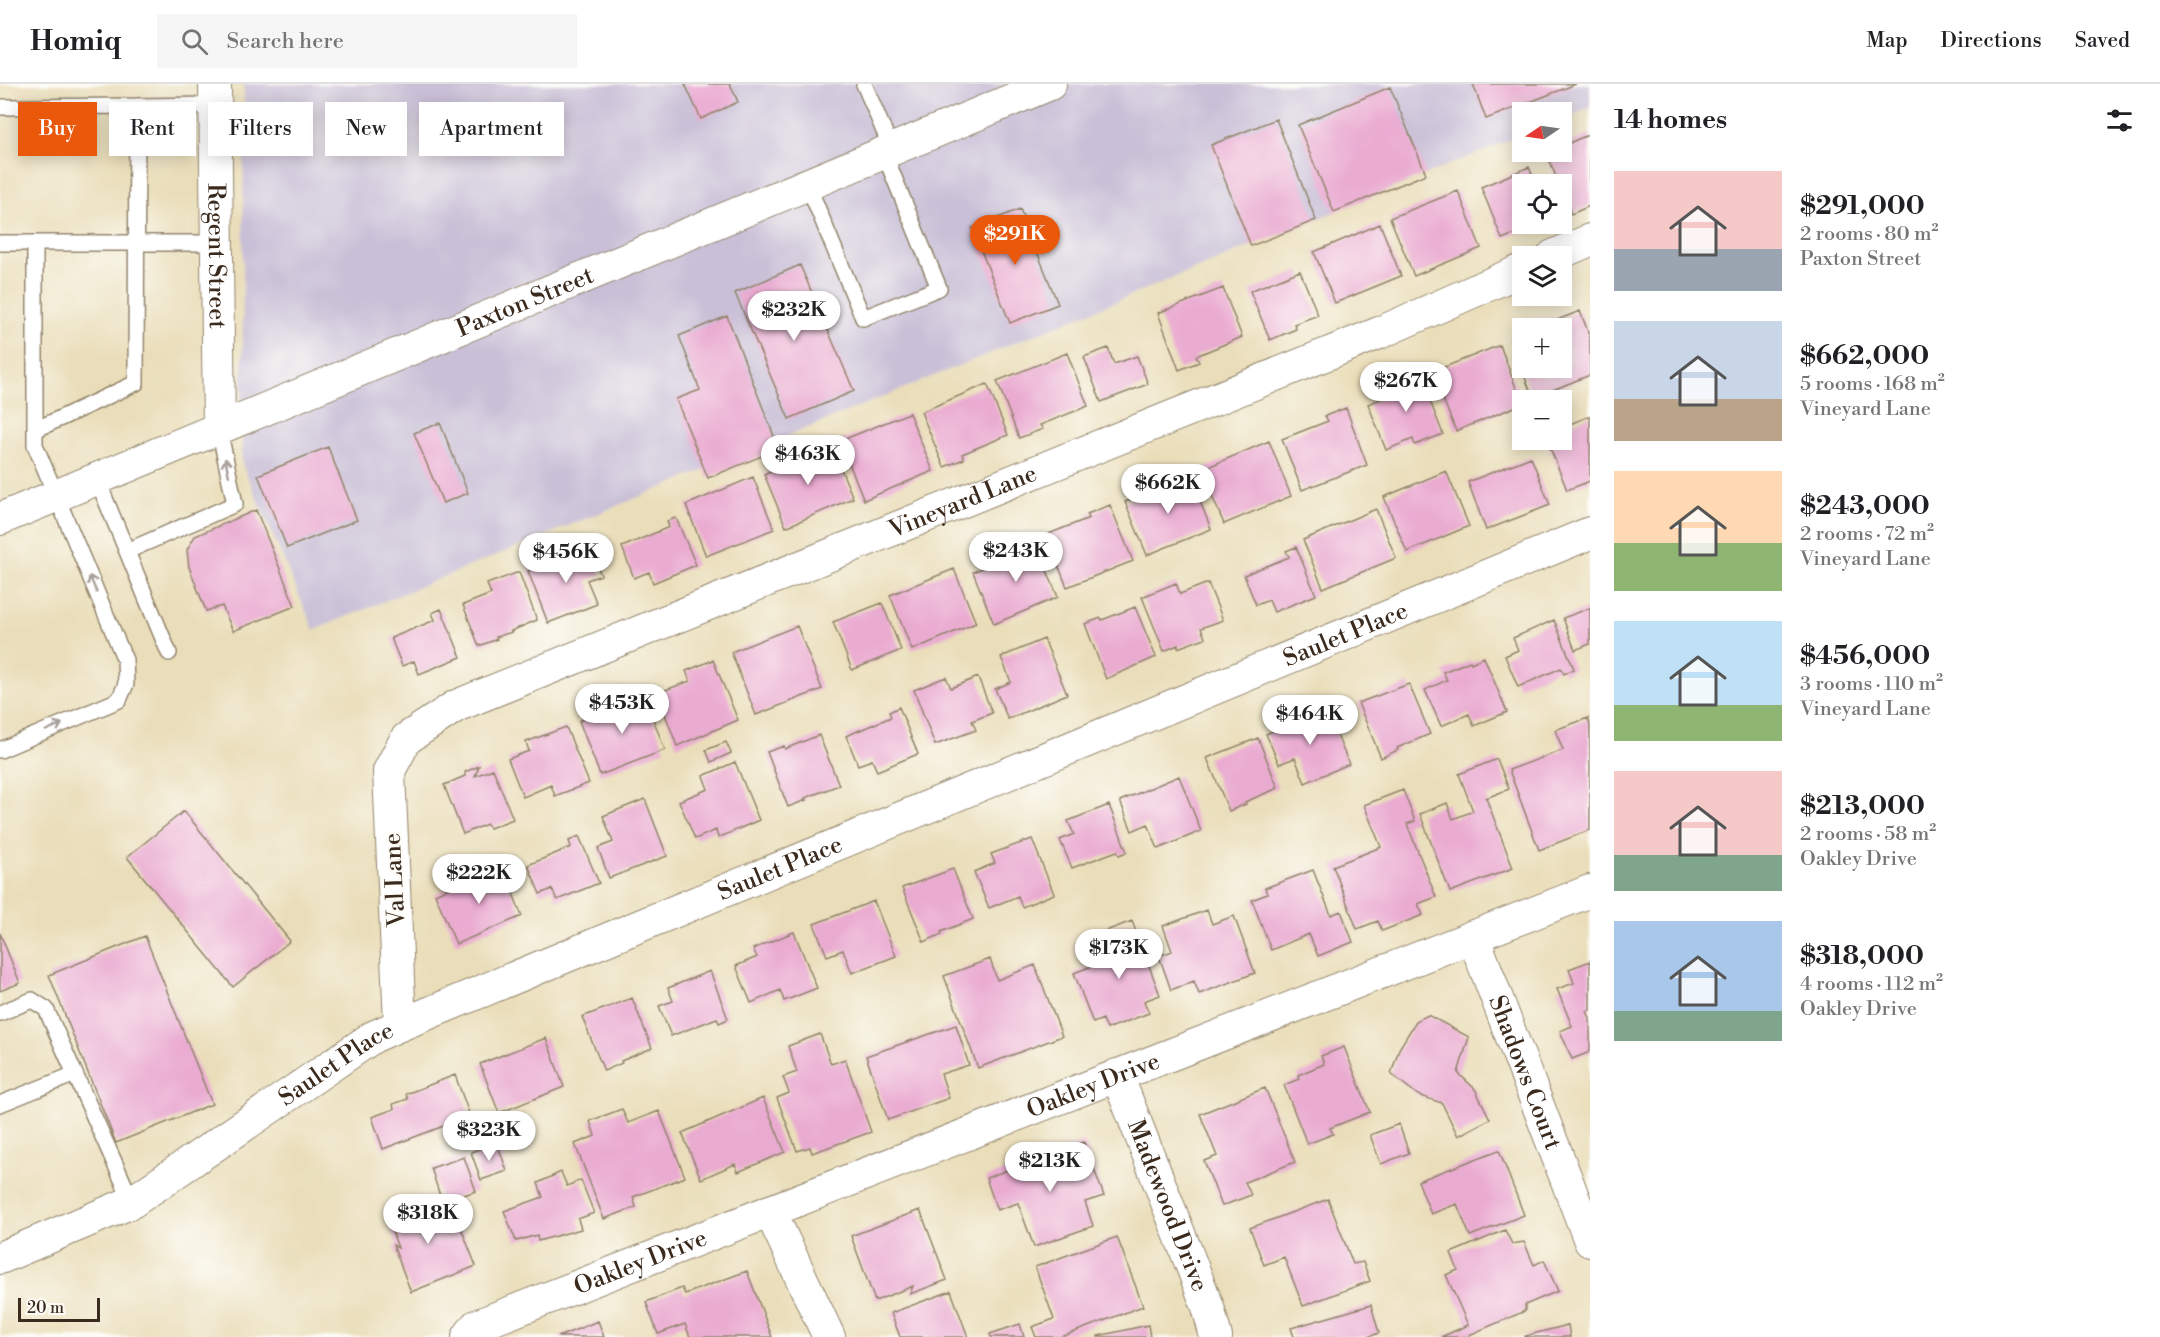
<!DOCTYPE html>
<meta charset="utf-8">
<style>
body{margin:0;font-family:"Libre Bodoni",serif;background:#f6f6f6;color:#202124;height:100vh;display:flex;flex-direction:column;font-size:22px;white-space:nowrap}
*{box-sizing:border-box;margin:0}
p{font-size:20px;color:#757577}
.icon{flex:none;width:33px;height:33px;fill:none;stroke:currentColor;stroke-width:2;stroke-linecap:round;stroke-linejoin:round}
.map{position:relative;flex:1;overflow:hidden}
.details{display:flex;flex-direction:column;background:#fff;width:570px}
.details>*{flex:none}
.hud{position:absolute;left:18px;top:18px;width:570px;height:54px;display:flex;gap:12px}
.needle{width:39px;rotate:257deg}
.controls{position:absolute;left:1512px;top:18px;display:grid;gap:12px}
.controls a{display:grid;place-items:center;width:60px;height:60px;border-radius:0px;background:#fff;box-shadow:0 3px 15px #0003;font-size:30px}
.scale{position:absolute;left:18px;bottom:15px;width:82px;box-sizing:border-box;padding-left:6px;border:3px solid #3b2a1e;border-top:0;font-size:16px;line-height:21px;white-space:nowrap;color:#3b2a1e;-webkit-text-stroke:4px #fdfcf7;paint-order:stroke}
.price{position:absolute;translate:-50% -51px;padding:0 14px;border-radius:21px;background:#fff;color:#222;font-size:20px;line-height:39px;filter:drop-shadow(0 2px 3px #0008)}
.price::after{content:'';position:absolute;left:50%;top:36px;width:18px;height:14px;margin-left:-9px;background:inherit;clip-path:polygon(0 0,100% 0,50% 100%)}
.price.current{background:#ea580c;color:#fff}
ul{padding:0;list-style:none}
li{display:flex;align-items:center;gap:18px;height:150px;padding:0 24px}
li span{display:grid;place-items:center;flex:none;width:168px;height:120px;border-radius:0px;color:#555}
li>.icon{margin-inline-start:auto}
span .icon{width:72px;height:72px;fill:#fffc;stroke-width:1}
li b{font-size:26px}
h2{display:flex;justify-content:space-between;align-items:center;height:72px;padding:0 24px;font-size:26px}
.pill{padding:0 21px;border-radius:0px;background:#fff;box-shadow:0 3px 15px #0003;font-size:21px;line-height:54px}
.pill.current{background:#ea580c;color:#fff}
header{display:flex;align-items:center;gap:36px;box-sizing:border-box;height:84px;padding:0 30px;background:#fff;border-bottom:2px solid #e0e0e0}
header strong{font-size:28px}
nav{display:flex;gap:33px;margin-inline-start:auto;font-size:21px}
.search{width:420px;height:54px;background:#f6f6f6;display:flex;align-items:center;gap:15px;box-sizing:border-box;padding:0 21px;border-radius:0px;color:#757577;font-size:22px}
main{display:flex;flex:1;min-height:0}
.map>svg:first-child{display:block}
</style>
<header>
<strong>Homiq</strong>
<div class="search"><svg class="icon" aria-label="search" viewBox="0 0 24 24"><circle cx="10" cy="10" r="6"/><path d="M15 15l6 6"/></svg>Search here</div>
<nav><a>Map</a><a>Directions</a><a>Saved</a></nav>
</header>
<main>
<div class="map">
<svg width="1590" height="1253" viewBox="0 0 1590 1253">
<rect width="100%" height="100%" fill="#fdfcf7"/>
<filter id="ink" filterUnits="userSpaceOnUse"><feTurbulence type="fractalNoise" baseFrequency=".0167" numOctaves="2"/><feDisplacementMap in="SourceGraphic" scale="12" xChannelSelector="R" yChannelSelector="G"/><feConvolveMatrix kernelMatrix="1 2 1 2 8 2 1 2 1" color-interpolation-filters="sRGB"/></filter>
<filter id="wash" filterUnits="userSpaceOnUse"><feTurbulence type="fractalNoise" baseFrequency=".008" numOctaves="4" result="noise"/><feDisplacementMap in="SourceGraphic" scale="24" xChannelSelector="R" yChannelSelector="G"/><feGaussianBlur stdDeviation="1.35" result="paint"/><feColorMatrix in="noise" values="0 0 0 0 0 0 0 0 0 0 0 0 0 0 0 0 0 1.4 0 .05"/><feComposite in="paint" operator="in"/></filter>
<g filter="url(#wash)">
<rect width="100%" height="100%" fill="#eadeba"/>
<path fill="#c9bfd7" d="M244,0H1590V24L1562,35V28H1522V51L314,546L242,380Z"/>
<g id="blocks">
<path fill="#eaabd1" d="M685,0H730L738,18L701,35Z
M1473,0H1576L1486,35Z
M1390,3L1426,90L1334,128L1298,41Z
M1276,35L1316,136L1251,162L1211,61Z
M1590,50V122L1571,130L1562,107V100H1559L1546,68H1562V62Z
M1529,83L1536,100H1522V140H1540L1502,155L1481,103Z
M1458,107L1481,164L1414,192L1390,134Z
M1020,125L1058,220L1010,239L972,144Z
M1380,140L1401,192L1335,219L1314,168Z
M800,181L854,307L789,335L735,209Z
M1300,187L1318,231L1294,240L1296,245L1270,256L1250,207Z
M1223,204L1242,253L1196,272L1199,278L1179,286L1158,229Z
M1580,227L1590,253V291L1533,314L1510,255L1522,250V284H1562V244H1537Z
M727,232L779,365L708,394L676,315L700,306L679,252Z
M1500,261L1522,320L1456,347L1432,288Z
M1108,264L1114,280L1137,272L1148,300L1101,318L1084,273Z
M1067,269L1088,322L1040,341L1043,345L1019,354L997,297Z
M1417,284L1443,350L1415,361L1413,355L1386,366L1368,320L1401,307L1395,293Z
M987,300L1008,351L962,370L964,375L944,383L921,328Z
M1346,324L1367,381L1302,406L1282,355L1328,337L1325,332Z
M909,329L933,387L864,416L840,357Z
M1590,332V397L1567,406L1547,356H1562V343Z
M440,339L468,409L443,419L414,349Z
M1269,357L1291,412L1224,440L1201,386Z
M831,361L853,414L786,443L764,390Z
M328,363L357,436L287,464L258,391Z
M1531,373L1550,421L1486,446L1468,398Z
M1446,387L1469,442L1407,468L1384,413Z
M1189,389L1211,445L1147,471L1125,418L1172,400L1170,397Z
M753,393L774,445L706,472L686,421Z
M1110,421L1133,477L1067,503L1046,451L1089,434L1087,430Z
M1376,425L1396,474L1323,504L1303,456Z
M256,426L295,522L233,547L222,522L206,527L189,483L187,466L195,452Z
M676,434L696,481L653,499L649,488L634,494L622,463L669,443L667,437Z
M1033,453L1058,513L994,540L973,488L1017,469L1014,461Z
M589,462L601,491L587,496L597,520L548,539L528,487Z
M1296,463L1316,511L1274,528L1269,516L1256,521L1244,491L1289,473L1286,467Z
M954,485L976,539L912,566L890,511Z
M519,488L537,536L511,547L512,548L496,553L497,555L479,562L463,521L491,510L487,500Z
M1176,499L1180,510L1208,499L1223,536L1201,544L1205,554L1178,564V561L1164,567L1142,513Z
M882,519L901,566L852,586L833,538Z
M1135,523L1156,573L1106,595L1085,540L1101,534L1102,536Z
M1590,524V560L1575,566L1563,534Z
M441,525L461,573L419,590L414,577L402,582L391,554L435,536L432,529Z
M1554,536L1574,585L1564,590L1561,584L1518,603L1505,572L1518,566L1513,554Z
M797,542L822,605L756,631L731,568Z
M1044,555L1067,610L1008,635L995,605L1011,598L1001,573Z
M1484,573L1507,628L1474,642L1469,630L1441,642L1425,606L1447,596L1443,588L1470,577L1471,579Z
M713,576L738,636L677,662L657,609L690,597L686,587Z
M946,593L951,604L978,593L992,629L972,637L976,646L935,661L914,606Z
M1409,600L1430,650L1397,664L1398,666L1381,674L1358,619Z
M643,609L665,666L600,691L579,637L619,622L618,619Z
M899,623L918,670L877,687L872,676L858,681L846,652L891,633L889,628Z
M1326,625L1349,680L1305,699L1295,674L1279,680L1266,650Z
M1588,634L1590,641V746L1539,766L1509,686L1563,666L1555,646Z
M566,643L589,699L555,712L551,701L523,713L508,675L529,667L526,658Z
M819,651L839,701L805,714L806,716L788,723L767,668L784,662L785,665Z
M1258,654L1278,704L1245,718L1246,720L1229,727L1207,674Z
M726,658L731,669L711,678L706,666Z
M1497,675L1509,705L1486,714L1513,784L1450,808L1420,730L1447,719L1453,735L1473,727L1459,690Z
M735,678L759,736L718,754L716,746L695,755L679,717L708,705L703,692Z
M479,682L475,692L493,685L513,735L490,744L487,740L463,750L444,701L465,692V688Z
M1179,692L1201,747L1158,765L1148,740L1132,747L1120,717Z
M1403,706L1415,737L1407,740L1436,813L1418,820L1423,831L1382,847L1378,837L1357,845L1333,782L1381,763L1364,721Z
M645,715L667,772L609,794L598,764L613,758L603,732Z
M1109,721L1127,768L1119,771L1117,767L1072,784L1060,756L1074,750L1068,737Z
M184,727L290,857L233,903L127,773Z
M579,752L599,799L557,816L552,805L540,810L528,781L571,763L569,757Z
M1032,755L1054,810L1022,823L1018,812L989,824L974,788L995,779L991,770Z
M502,782L522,832L456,860L435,810Z
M953,785L973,835L941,848L942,850L924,858L902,804Z
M1313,786L1331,831L1341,827L1353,858L1318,872L1309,850L1271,866L1252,816L1267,810L1265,804Z
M874,817L896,872L852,889L843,866L827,872L814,840Z
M1207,826L1212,840L1234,832L1255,889L1199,910L1194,897L1171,906L1159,872L1172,867L1163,842Z
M1132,837L1160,911L1144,917L1149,929L1107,945L1103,935L1093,939L1074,889L1113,874L1103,848Z
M794,848L817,904L784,917L780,906L751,919L736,882L757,873L753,865Z
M0,849L20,899L0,907Z
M145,852L212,1020L116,1059L49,891Z
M990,875L997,896L1035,881L1062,952L978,984L944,892Z
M1590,877V926L1587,927L1590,934V968L1572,975L1560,947L1572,942L1557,905L1574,899L1569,885Z
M710,887L728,935L719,939L717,934L671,952L659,922L673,917L668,904Z
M632,914L652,964L621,977L622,979L604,987L582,933Z
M1428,931L1469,953L1458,989L1475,1005L1490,1035L1458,1052L1442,1019L1418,1011L1391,990L1399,965L1416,937Z
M956,941L969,981L941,990L949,1014L888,1036L866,972Z
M820,950L831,980L845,975L871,1048L812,1069L810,1063L797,1067L777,1014L789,1009L783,993L797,988L788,962Z
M546,954L564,1003L499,1029L480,980Z
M1344,963L1370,1028L1330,1044L1333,1050L1307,1060L1284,1001L1299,995L1298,991L1324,980L1321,972Z
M455,991L470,1032L383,1065L372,1033L394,1025L393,1020L408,1015L406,1010Z
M1265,1004L1295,1078L1245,1098L1251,1111L1222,1122L1204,1077L1217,1072L1200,1030Z
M763,1014L785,1068L738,1088L735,1080L701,1095L682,1049Z
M622,1025L628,1039L659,1027L685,1093L633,1113L636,1123L604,1135L575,1060L595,1052L590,1037Z
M1399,1040L1409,1069L1381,1080L1370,1051Z
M1084,1058L1104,1112L1085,1118L1093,1142L1034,1163L1018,1119L997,1126L986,1094Z
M497,1059L507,1087L481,1096L471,1068Z
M1499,1066L1524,1131L1470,1152L1457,1120L1431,1130L1418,1097Z
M464,1073L476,1107L442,1118L431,1084Z
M561,1088L567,1102L581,1096L594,1129L578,1135L581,1145L538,1157L537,1151L516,1157L504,1127L543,1113L538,1099Z
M413,1115L420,1131L437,1124L444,1142L458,1136L476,1182L411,1208L393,1161L398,1164L384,1126Z
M1328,1115L1353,1180L1363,1178L1370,1197L1303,1222L1284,1173L1264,1181L1250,1144Z
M920,1126L947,1196L910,1210L913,1202L875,1217L851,1152Z
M1505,1146L1512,1160L1524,1158L1534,1181L1544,1176L1558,1207L1525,1221V1227L1469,1251V1253H1441L1468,1241L1446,1191L1458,1186L1451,1169Z
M1117,1153L1143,1222L1061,1253H1036L1032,1243L1054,1235L1035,1183Z
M747,1187L772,1253H690L685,1240L658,1250L646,1218L682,1204L685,1210Z
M951,1207L968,1253H900L891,1229Z
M1371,1221L1379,1249L1368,1253H1294L1291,1244Z
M598,1237L604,1253H558Z
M1020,1240L1024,1253H991L990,1250Z
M1148,1241L1150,1253H1098V1252Z
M1568,1241L1570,1253H1525V1252Z"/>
</g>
</g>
<g filter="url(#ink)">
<use href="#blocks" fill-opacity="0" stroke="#92846c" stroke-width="1.5"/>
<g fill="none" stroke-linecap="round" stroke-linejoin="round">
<defs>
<path id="service" d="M864,0L892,66
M137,22L215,21
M0,23L137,22L136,299L35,346
M808,101L863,234L939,204L884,69
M0,159H217
M97,395L169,569
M127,467L235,420L219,345
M0,666L119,616L126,600L125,576L35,361V159
M0,929L32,916L46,925L132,1118
M0,1020L75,990"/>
<g id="minor">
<path id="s1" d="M215,0L219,345"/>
<path d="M1553,172L1590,156"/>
<path id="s2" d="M0,435L1050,0"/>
<path id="s3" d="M1473,852L1590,1157"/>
<path id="s4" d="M400,941L389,687L406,655L456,622L1379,249L1522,186"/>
<path id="s5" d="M1117,991L1208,1223L1216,1253"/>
<path d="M770,1127L829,1253"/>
<path id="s6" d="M0,1174L132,1118L373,953L400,941L1590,449"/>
<path id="s7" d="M468,1253L476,1242L1590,807"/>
</g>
</defs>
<use href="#service" stroke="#92846c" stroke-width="18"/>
<use href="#minor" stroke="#92846c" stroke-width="34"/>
<use href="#service" stroke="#fff" stroke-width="15"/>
<use href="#minor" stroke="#fff" stroke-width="32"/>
</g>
<defs><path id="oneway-shaft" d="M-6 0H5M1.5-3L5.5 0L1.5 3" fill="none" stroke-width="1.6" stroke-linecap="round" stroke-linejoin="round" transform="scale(1.5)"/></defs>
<g stroke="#a79f9a">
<use href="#oneway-shaft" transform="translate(227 383) rotate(-102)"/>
<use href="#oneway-shaft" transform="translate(93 500) rotate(-113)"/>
<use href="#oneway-shaft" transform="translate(54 643) rotate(-23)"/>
</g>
</g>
<g text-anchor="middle" stroke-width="4.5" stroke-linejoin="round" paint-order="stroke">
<g font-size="24" fill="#3b2a1e" stroke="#fdfcf7">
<text dy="8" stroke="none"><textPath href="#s1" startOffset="172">Regent Street</textPath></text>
<text dy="8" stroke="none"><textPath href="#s2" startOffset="568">Paxton Street</textPath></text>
<text dy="8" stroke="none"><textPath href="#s4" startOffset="897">Vineyard Lane</textPath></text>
<text dy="8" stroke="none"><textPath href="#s6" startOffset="1488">Saulet Place</textPath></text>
<text dy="8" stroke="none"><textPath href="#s6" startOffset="876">Saulet Place</textPath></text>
<text transform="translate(394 796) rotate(-93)" y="8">Val Lane</text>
<text dy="8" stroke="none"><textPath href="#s6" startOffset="390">Saulet Place</textPath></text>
<text dy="8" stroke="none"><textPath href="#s3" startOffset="146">Shadows Court</textPath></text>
<text dy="8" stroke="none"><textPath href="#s7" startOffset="676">Oakley Drive</textPath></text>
<text dy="8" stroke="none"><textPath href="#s5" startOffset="140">Madewood Drive</textPath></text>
<text dy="8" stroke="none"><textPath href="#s7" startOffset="190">Oakley Drive</textPath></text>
</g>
</g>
</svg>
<div class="controls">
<a><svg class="needle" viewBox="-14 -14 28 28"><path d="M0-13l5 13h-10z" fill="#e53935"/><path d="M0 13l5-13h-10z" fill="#757577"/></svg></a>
<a><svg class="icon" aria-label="locate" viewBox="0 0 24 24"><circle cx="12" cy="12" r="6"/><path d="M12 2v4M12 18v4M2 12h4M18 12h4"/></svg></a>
<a><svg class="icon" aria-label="layers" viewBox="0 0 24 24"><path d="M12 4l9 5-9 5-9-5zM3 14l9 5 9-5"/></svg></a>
<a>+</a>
<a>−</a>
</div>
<div class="scale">20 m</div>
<b class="price current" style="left:1015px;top:182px">$291K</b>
<b class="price" style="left:794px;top:258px">$232K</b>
<b class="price" style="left:1406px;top:329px">$267K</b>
<b class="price" style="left:808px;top:402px">$463K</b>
<b class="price" style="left:1168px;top:431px">$662K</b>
<b class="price" style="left:1016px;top:499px">$243K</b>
<b class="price" style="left:566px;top:500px">$456K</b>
<b class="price" style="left:622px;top:651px">$453K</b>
<b class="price" style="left:1310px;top:662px">$464K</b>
<b class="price" style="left:479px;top:821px">$222K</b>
<b class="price" style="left:1119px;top:896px">$173K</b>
<b class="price" style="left:489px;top:1078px">$323K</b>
<b class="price" style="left:1050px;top:1109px">$213K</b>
<b class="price" style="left:428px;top:1161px">$318K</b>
<div class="hud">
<a class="pill current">Buy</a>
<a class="pill">Rent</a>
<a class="pill">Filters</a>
<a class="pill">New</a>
<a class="pill">Apartment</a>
</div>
</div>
<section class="details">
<h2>14 homes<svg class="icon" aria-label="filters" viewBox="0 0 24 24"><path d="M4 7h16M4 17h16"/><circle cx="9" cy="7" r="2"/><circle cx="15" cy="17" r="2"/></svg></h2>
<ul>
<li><span style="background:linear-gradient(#f6c9c9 65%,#9aa5b1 0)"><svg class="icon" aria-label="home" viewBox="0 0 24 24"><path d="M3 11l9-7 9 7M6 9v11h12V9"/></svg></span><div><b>$291,000</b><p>2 rooms · 80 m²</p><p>Paxton Street</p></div></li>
<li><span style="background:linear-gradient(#c9d6e8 65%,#b9a48a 0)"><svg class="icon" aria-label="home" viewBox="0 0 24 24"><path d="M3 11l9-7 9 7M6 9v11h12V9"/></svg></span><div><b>$662,000</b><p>5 rooms · 168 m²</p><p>Vineyard Lane</p></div></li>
<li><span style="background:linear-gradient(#ffd9b3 60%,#8fb573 0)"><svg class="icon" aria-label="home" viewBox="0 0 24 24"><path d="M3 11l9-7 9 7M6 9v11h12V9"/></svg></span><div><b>$243,000</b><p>2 rooms · 72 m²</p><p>Vineyard Lane</p></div></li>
<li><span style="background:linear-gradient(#bfe0f5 70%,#8fb573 0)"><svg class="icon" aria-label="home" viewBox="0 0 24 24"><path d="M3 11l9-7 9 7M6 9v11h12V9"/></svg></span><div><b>$456,000</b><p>3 rooms · 110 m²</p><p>Vineyard Lane</p></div></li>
<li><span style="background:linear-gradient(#f6c9c9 70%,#7fa58c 0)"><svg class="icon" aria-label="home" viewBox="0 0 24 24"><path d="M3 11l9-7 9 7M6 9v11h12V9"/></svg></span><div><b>$213,000</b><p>2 rooms · 58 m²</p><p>Oakley Drive</p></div></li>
<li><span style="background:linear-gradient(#a9c7e8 75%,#7fa58c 0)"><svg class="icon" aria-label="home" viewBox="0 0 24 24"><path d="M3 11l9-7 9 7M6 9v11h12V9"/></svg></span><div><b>$318,000</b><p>4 rooms · 112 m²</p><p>Oakley Drive</p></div></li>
</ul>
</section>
</main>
